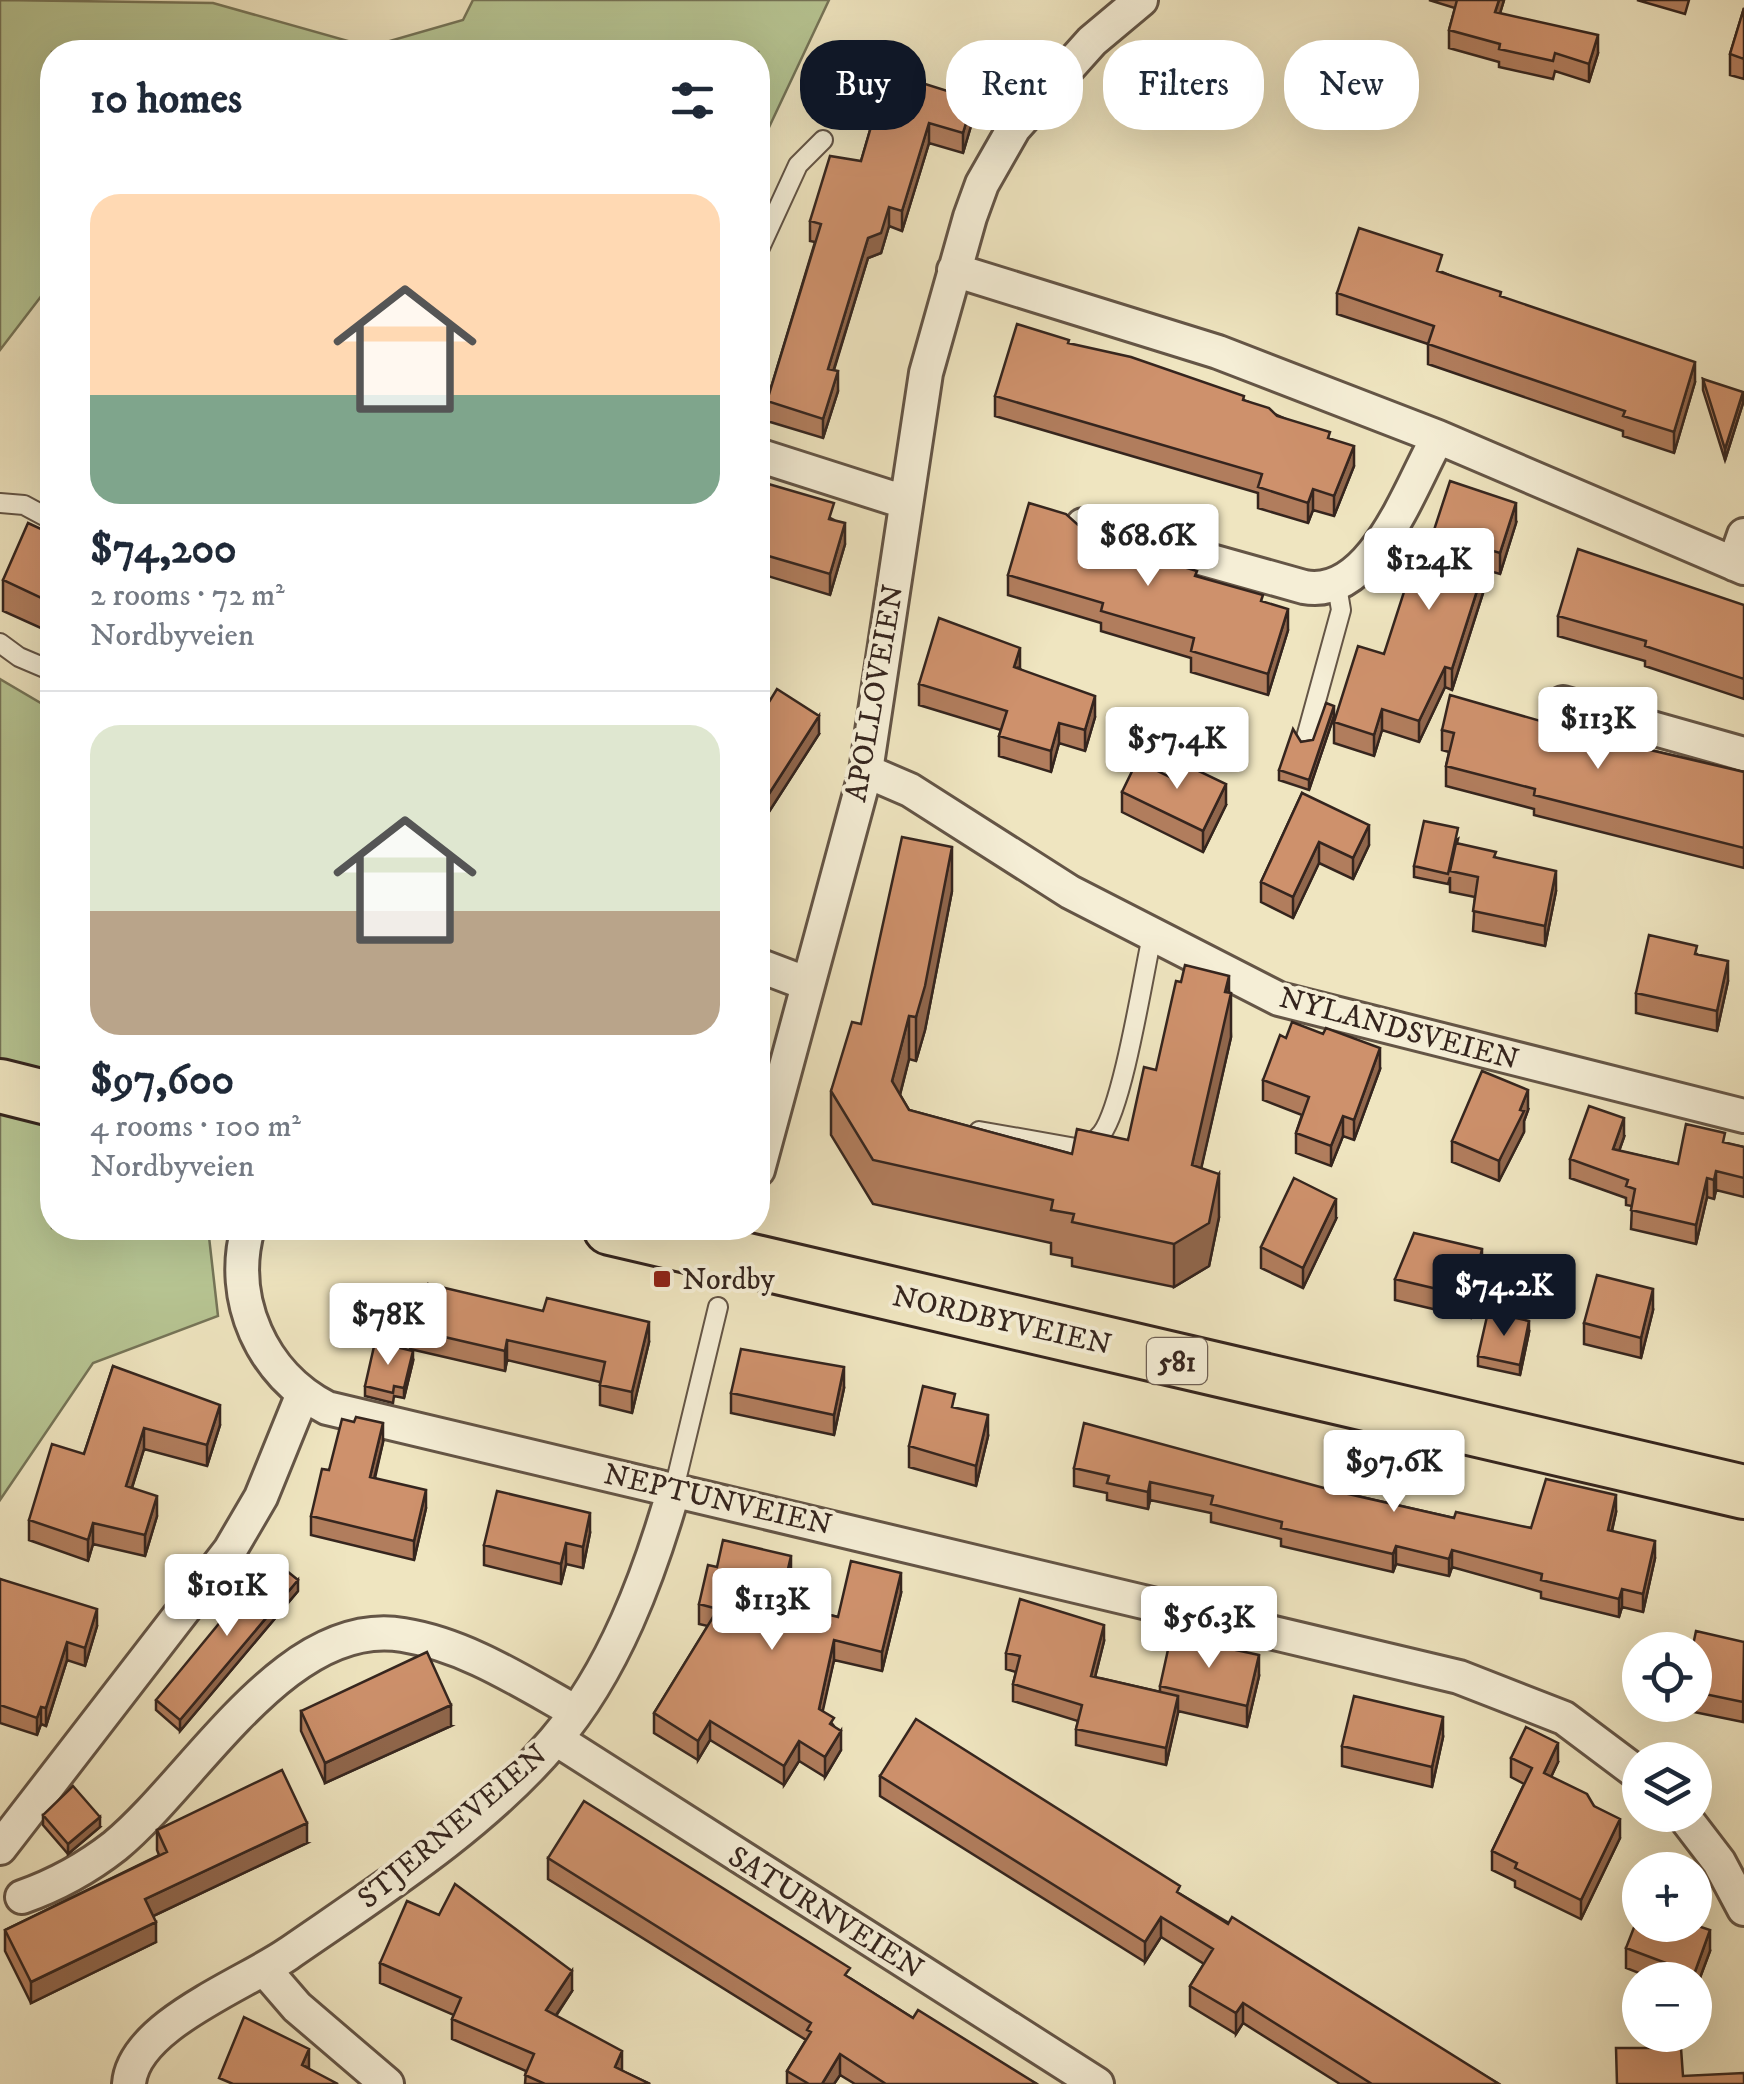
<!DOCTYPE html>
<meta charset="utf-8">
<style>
body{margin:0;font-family:"IM FELL DW Pica",serif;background:#f6f6f7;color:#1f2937;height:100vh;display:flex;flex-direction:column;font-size:38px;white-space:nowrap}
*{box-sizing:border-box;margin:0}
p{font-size:32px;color:#747a83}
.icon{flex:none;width:55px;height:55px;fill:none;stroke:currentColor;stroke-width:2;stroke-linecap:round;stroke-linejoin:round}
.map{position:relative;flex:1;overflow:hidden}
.panel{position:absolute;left:40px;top:40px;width:730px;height:1200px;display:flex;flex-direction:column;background:#fff;border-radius:40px;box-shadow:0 10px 40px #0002}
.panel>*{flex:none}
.banner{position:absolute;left:800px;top:40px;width:792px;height:90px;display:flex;gap:20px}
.controls{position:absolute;left:1622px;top:1632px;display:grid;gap:20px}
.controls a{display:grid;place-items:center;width:90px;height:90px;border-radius:50%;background:#fff;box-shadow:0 10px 40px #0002;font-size:50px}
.price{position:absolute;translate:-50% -85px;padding:0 22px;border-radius:10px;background:#fff;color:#222;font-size:32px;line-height:65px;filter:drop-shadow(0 2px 5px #0008)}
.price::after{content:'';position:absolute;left:50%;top:60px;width:30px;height:22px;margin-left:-15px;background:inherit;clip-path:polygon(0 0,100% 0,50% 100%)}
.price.on{background:#111827;color:#fff}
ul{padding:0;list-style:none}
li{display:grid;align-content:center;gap:20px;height:530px;padding:0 50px}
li+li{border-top:2px solid #e0e1e3}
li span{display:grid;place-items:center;height:310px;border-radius:30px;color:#555}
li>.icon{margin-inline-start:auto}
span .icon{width:180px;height:180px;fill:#fffc;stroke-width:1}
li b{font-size:42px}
h2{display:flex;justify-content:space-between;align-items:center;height:120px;padding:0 50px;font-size:42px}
.tag{padding:0 35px;border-radius:40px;background:#fff;box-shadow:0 10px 40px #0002;font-size:35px;line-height:90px}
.tag.on{background:#111827;color:#fff}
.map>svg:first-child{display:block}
</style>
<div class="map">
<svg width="1744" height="2084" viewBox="0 0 1744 2084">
<rect width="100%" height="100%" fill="#efe5c0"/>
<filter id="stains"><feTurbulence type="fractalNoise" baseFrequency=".002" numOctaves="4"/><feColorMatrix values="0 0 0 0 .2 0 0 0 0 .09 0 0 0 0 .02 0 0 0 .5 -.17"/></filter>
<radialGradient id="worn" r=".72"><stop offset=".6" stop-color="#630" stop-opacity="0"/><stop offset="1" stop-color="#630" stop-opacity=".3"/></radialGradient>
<path fill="#b7c593" stroke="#767558" stroke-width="2.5" d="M0,0L213,3L369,47L463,20L473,0H829L763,140H758V52H52V282L0,350Z
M0,679L44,705V746L52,750V1076L0,1064Z
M0,1110L52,1122V1228H208L218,1316L93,1363L0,1500Z"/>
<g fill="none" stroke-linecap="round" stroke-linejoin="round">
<defs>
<path id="lane" d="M758,252L798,165L823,140
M0,503L24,505L52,520
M0,643L19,657L52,671
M1305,741L1341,610L1337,586
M979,1131L1076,1148C1087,1147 1095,1142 1102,1133C1123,1105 1143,977 1152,936
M674,1489L718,1307"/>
<path id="street" d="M954,270L1218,352L1438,437L1744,568
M758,455L905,502
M1083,525L1304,587C1372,600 1410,487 1438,437
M1734,564L1744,535
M1563,703L1744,754
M866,771L910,790L1070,892L1279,999L1744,1116
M758,965L808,984
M758,1170L866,771L926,373L970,217L982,184L1014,128L1092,41L1141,0
M248,1228C228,1299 262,1375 327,1408L1459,1677L1564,1718L1640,1775
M556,1739L1097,2084
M1683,1815L1719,1862L1744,1909
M0,1848L230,1550L261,1497L302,1396
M22,1897C56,1885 87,1868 115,1846C196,1779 287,1615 403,1635C466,1645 522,1682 576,1712
M265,1970L297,2007L387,2084
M129,2084C133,2026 243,1985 288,1954C379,1891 482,1826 554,1741C614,1671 649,1576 674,1489"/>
<path id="primary" d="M0,1086L52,1099
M610,1228L1744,1492"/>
</defs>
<use href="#lane" stroke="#645546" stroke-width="22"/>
<use href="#street" stroke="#645546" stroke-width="38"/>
<use href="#primary" stroke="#35251e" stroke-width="58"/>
<use href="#lane" stroke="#f5eed6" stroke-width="18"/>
<use href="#street" stroke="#f5eed6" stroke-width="32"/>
<use href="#primary" stroke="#efe5c0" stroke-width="52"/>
</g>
<path fill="#b17d5d" stroke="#35251e" stroke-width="2.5" d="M1429,0H1504L1500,13L1598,53L1589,82L1555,71L1553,79L1499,67V62L1449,48V30L1455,8Z
M1637,0H1689L1685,14Z
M1744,8V79L1730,75V54Z
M887,72L973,119L963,153L929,143L902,231L889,226L881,253L868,258L834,370L838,391L823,438L767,421V401L815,242L810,241V221L861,161Z
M1442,272L1695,382L1674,453L1623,436V431L1428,364V344L1337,314V293Z
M1069,344L1244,400L1330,439L1354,466L1334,516L1313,510L1308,523L1258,508V493L995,416V396Z
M1703,379L1743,403L1725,460L1703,390Z
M758,481L834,520L845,544L830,595L758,573Z
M1516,523L1500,574L1490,571L1452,690L1445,687L1419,742L1382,730L1374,756L1334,743V722L1384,654L1421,570Z
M1078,525L1104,539L1172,563L1197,576L1263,602L1288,630L1268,695L1191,672V658L1101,631V623L1008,595V575Z
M52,534V633L3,611V580Z
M1744,605V699L1645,666V661L1558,636V616Z
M1020,669L1095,717L1085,751L1059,743L1051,772L999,756V736L1001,730L919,705V684Z
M1334,716L1309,790L1279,780V770L1301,742L1313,740Z
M758,720L819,734L765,818L758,813Z
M1442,730L1603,739L1744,772V868L1534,815V809L1446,786V766L1449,752L1442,750Z
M1122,792L1226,805L1203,852L1122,812Z
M1302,793L1369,845L1353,879L1319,863L1293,918L1261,902V882Z
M1458,839L1457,843L1496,858L1556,891L1545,946L1473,931L1475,897L1450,892V877L1448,884L1414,877V866Z
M952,891L925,1030L916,1061L909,1059L900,1095L909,1110L1072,1154L1128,1140L1156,1070L1229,993L1231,1037L1201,1168L1219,1217L1209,1266L1174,1287L1072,1266V1258L1051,1254V1243L873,1204L831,1135V1091L861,1024Z
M1697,954L1728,981L1717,1031L1636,1013V993Z
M1380,1069L1354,1140L1343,1136L1331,1166L1296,1153V1133L1302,1115L1263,1100V1080Z
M1528,1110L1524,1121V1132L1499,1181L1452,1162V1141Z
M1624,1137L1619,1151L1678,1164L1725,1143L1744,1147V1197L1716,1190L1714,1199L1707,1197L1696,1244L1631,1229L1632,1206L1626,1205V1198L1570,1178V1159Z
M1336,1219L1303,1288L1261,1268V1247Z
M1482,1269L1471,1318L1395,1300V1279Z
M1653,1310L1641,1358L1584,1344V1323Z
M410,1329L649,1342L632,1413L600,1405V1382L507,1360L505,1371L410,1349Z
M1529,1332L1520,1375L1478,1366V1356Z
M413,1361L404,1398L394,1396L393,1403L365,1396V1386Z
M113,1366L220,1425L207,1466L144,1449L132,1488L157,1516L145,1556L93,1544L88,1561L29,1540V1520L84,1454Z
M844,1388L834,1435L731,1413V1393Z
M988,1436L976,1486L909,1467V1446Z
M383,1442L375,1478L426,1508L414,1560L311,1535V1516L329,1470Z
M1074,1468L1335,1491L1454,1518L1531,1528L1616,1512L1612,1531L1655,1558L1643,1612L1622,1607L1619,1617L1541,1598V1592L1452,1567L1449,1576L1396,1564L1393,1572L1281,1546V1539L1211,1522V1513L1150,1500L1148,1509L1107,1500V1493L1074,1486Z
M590,1533L583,1568L566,1564L561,1584L484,1565V1545Z
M717,1567L791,1576L785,1604L838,1617L901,1593L882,1671L834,1660L822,1711L834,1726L841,1750L825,1777L799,1761L784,1785L710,1740L698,1760L654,1733V1713L708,1626L699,1624V1604Z
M0,1579L97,1626L85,1666L67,1660L46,1726L41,1724L37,1735L0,1723Z
M298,1591L180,1731L156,1710V1700Z
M1104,1641L1095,1677L1160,1692V1686L1259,1676L1247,1727L1178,1711L1166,1765L1076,1745V1729L1078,1721L1013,1701V1684L1016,1672L1006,1669V1653Z
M1744,1642L1743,1722L1684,1710V1705H1695V1650Z
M301,1711L451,1726L325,1783L301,1731Z
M1443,1737L1432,1787L1342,1766V1746Z
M1511,1758L1558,1762L1551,1777L1594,1806L1620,1838L1581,1919L1515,1887V1881L1492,1870V1851L1524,1784L1511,1777Z
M880,1776L1180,1894L1499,2084H1340L1243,2023L1236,2034L1190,2006V1986L1204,1964L1161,1937L1145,1962L880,1796Z
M43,1815L100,1827L68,1854L43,1825Z
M157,1830L307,1843L153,1916L156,1942L31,2003L5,1951V1930L159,1855L157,1850Z
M548,1858L850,1978L913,2018L1037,2084H855L840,2075L834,2084H787V2071L806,2040L548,1879Z
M1626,1948L1710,1951L1695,1991V1980H1657L1626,1968Z
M380,1963L572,1991L556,2016L622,2071L650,2084H525L526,2071L452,2039V2019L454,2015L380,1983Z"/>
<path fill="#90664c" stroke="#35251e" stroke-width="2.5" d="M1499,0H1504L1495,30V12Z
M1598,35V53L1589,82V64Z
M973,99V119L963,153V133Z
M929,123V143L902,231V211Z
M889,207V226L881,253L868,258L828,388V369L868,238Z
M1695,362V382L1674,453V432Z
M838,371V391L823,438V419Z
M1743,392V403L1725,460V449Z
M1354,446V466L1334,516V496Z
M1313,489V510L1308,523V503Z
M1516,503V523L1500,574V553Z
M845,523V544L830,595V574Z
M1490,550V571L1452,690V669Z
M1288,609V630L1268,695V674Z
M1020,648V668L1014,667Z
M1445,667V687L1419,742V721Z
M1095,696V717L1085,751V730Z
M1334,706V716L1309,790V780Z
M1382,709V730L1374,756V735Z
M819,716V734L765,818V800Z
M1059,723V743L1051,772V751Z
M1226,784V805L1203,852V831Z
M1369,825V845L1353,879V858Z
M1319,842V863L1293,918V897Z
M952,847V891L925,1030L916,1061V1017Z
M1556,871V891L1545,946V926Z
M1728,961V981L1717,1031V1011Z
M1229,976V1002L1231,993V1037L1192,1209V1165Z
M909,1016V1059L892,1125V1081Z
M1380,1048V1069L1354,1140V1120Z
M1528,1090V1110L1524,1121V1132L1499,1181V1161Z
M1343,1116V1136L1331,1166V1146Z
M1624,1118V1137L1613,1168V1149Z
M1716,1171V1190L1714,1199V1180Z
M1219,1174V1217L1209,1266L1174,1287V1244Z
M1707,1178V1197L1696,1244V1225Z
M1336,1199V1219L1303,1288V1268Z
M1482,1249V1269L1471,1318V1297Z
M1653,1289V1310L1641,1358V1338Z
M1529,1321V1332L1520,1375V1365Z
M649,1322V1342L632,1413V1392Z
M507,1340V1360L505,1371V1351Z
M413,1351V1361L404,1398V1388Z
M844,1367V1388L834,1435V1415Z
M220,1405V1425L207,1466V1445Z
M988,1415V1436L976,1486V1466Z
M383,1423V1442L370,1495V1477Z
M144,1428V1449L126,1506V1486Z
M1150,1482V1500L1148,1509V1492Z
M426,1490V1508L414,1560V1541Z
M1616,1495V1512L1608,1547V1530Z
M157,1496V1516L145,1556V1535Z
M590,1513V1533L583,1568V1547Z
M93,1523V1544L88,1561V1540Z
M1655,1541V1558L1643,1612V1594Z
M566,1543V1564L561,1584V1564Z
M1396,1546V1564L1393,1572V1554Z
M1452,1550V1567L1449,1576V1559Z
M791,1556V1576L780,1622V1603Z
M901,1573V1593L882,1671V1652Z
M298,1580V1591L180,1731V1720Z
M1622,1589V1607L1619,1617V1599Z
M97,1609V1626L85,1666V1648Z
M1104,1625V1641L1091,1693V1676Z
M834,1640V1660L819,1728V1709Z
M67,1642V1660L46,1726V1708Z
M1259,1655V1676L1247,1727V1706Z
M1178,1696V1713L1166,1765V1748Z
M451,1705V1726L325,1783V1763Z
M41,1707V1724L37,1735V1718Z
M1443,1717V1737L1432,1787V1767Z
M710,1721V1740L698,1760V1741Z
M841,1731V1750L825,1777V1757Z
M799,1741V1761L784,1785V1766Z
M1558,1743V1762L1544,1792V1773Z
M100,1817V1827L68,1854V1844Z
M1620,1819V1838L1581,1919V1900Z
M307,1823V1843L145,1920V1899Z
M1161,1917V1937L1145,1962V1942Z
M156,1922V1942L31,2003V1982Z
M1710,1930V1951L1695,1991V1980H1692Z
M572,1971V1991L546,2030V2010Z
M1243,2003V2023L1236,2034V2013Z
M309,2049V2068L302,2065Z
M622,2051V2071L615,2067Z
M840,2054V2075L834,2084H822Z"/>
<path fill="#ce916c" stroke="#35251e" stroke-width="2.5" d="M1457,0H1499L1495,12L1598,35L1589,64L1555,53L1553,61L1499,49L1500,44L1449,30Z
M1744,8V59L1730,54Z
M887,72L973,99L963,133L929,123L902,211L889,207L881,233L868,238L828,369L838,371L823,419L767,401L821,224L810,221L830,156L861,161Z
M1359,228L1442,255L1437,271L1501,292L1500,296L1695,362L1674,432L1623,416L1625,411L1428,344L1434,326L1337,293Z
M1017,324L1069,340L1068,343L1131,357L1244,396L1243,400L1269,408L1277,416L1330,432L1328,438L1354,446L1334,496L1313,489L1308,503L1258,487L1262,474L995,396Z
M1703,379L1743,392L1725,449Z
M758,481L834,503L829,519L845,523L830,574L758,553Z
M1450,481L1516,503L1500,553L1490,550L1452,669L1445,667L1419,721L1382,709L1374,735L1334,722L1358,646L1384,654L1412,567L1421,570Z
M1029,503L1066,514L1078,525L1104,533L1103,539L1172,559L1170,563L1197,571L1195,576L1263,595L1261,601L1288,609L1268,674L1191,651L1194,638L1101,611L1103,603L1008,575Z
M28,523L52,534V603L3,580Z
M1578,549L1744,605V679L1645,646L1646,641L1558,616Z
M939,618L1020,648L1014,667L1095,696L1085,730L1059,723L1051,751L999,736L1007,711L919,684Z
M777,689L819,716L765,800L758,795V720Z
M1450,695L1603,739L1744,772V848L1534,795L1535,789L1446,766L1454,733L1442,730Z
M1326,703L1334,706L1309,780L1279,770L1293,729L1301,742L1313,740Z
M1137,761L1170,777L1178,761L1226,784L1203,831L1122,792Z
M1302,793L1369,825L1353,858L1319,842L1293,897L1261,882Z
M1424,821L1458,828L1448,874L1414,866Z
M902,837L952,847L925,986L916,1017L909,1016L892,1081L909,1110L1072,1154L1077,1129L1128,1140L1144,1067L1156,1070L1176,981L1181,982L1185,965L1229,976L1225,992L1231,993L1192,1165L1219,1174L1209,1223L1174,1244L1072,1222L1074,1214L1051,1210L1053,1200L873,1160L831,1091L852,1022L861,1024Z
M1456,843L1496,852L1494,857L1556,871L1545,926L1473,911L1478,877L1450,871Z
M1649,935L1697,946L1695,954L1728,961L1717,1011L1636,993Z
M1292,1022L1323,1034L1326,1028L1380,1048L1354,1120L1343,1116L1331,1146L1296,1133L1309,1097L1263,1080L1280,1035L1286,1038Z
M1482,1071L1528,1090L1520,1110L1524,1111L1499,1161L1452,1141Z
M1589,1106L1624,1118L1613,1149L1678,1164L1686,1124L1725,1133L1723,1142L1744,1147V1178L1716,1171L1714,1180L1707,1178L1696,1225L1631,1210L1635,1189L1626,1186L1628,1180L1570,1159Z
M1294,1178L1336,1199L1303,1268L1261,1247Z
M1414,1233L1482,1249L1471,1297L1395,1279Z
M1597,1275L1653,1289L1641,1338L1584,1323Z
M428,1284L543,1311L547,1298L649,1322L632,1392L600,1385L605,1362L507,1340L505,1351L410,1329L418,1292L426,1294Z
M1488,1312L1529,1321L1520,1365L1478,1356Z
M375,1342L413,1351L404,1388L394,1386L393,1393L365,1386Z
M741,1349L844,1367L834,1415L731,1393Z
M113,1366L220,1405L207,1445L144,1428L126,1486L157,1496L145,1535L93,1523L88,1540L29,1520L52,1444L84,1454Z
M923,1386L955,1394L952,1407L988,1415L976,1466L909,1446Z
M356,1417L383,1423L370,1477L426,1490L414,1541L311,1516L322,1469L329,1470L342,1419L354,1422Z
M1084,1423L1335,1491L1454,1518L1456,1512L1531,1528L1546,1479L1616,1495L1608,1530L1655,1541L1643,1594L1622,1589L1619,1599L1541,1580L1542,1574L1452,1550L1449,1559L1396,1546L1393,1554L1281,1528L1282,1522L1211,1504L1213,1496L1150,1482L1148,1492L1107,1483L1109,1476L1074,1468Z
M497,1491L590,1513L583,1547L566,1543L561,1564L484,1545Z
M723,1540L791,1556L780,1603L838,1617L851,1561L901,1573L882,1652L834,1640L819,1709L834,1718L830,1724L841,1731L825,1757L799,1741L784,1766L710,1721L698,1741L654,1713L718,1609L699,1604L708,1565L717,1567Z
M272,1559L298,1580L180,1720L156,1700Z
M0,1579L97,1609L85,1648L67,1642L46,1708L41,1707L37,1718L0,1705Z
M1020,1599L1104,1625L1091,1676L1178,1696L1166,1748L1076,1729L1082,1705L1013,1684L1020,1656L1006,1653Z
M1696,1631L1744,1642L1743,1702L1695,1692V1650H1692Z
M1171,1636L1259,1655L1247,1706L1160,1686Z
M427,1652L451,1705L325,1763L301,1711Z
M1354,1696L1443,1717L1432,1767L1342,1746Z
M916,1719L1180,1886L1177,1892L1228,1924L1232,1917L1499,2084H1372L1243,2003L1236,2013L1190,1986L1213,1949L1161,1917L1145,1942L880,1776Z
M1526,1727L1558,1743L1544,1773L1587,1794L1594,1806L1620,1819L1581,1900L1515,1868L1517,1863L1492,1851L1532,1768L1511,1758Z
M282,1770L307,1823L145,1899L156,1922L31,1982L5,1930L167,1852L157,1830Z
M73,1786L100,1817L68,1844L43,1815Z
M584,1801L850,1968L845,1975L913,2018L918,2010L1037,2084H886L840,2054L822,2084H809L787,2071L811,2032L807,2030L811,2023L548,1858Z
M455,1884L572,1971L546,2010L622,2051L615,2067L650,2084H545L525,2075L534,2054L452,2019L461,1998L380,1963L407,1901L439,1915Z
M1640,1912V1925H1695L1710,1930L1692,1980L1660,1979L1666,1963L1626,1948Z
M244,2017L309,2049L302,2065L338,2084H233L219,2078Z
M1616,2048H1681L1683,2076L1744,2073V2084H1617Z"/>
<rect fill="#8f2418" stroke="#f5eed6" stroke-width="4" x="652" y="1269" width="20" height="20" rx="5"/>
<g text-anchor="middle" stroke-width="8" stroke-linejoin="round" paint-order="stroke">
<rect fill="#f5eed6" stroke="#6f6155" stroke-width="2.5" x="1147" y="1338" width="60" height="46" rx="8"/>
<g font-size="28" font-weight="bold" fill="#35251e">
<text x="1177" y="1371">581</text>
</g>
<g font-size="30" fill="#35251e" stroke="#f5eed6">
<text transform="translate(874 693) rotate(-80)" y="10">APOLLOVEIEN</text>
<text transform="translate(1399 1028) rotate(15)" y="10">NYLANDSVEIEN</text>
<text transform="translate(1002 1320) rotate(13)" y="10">NORDBYVEIEN</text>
<text transform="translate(718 1499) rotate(13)" y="10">NEPTUNVEIEN</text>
<text transform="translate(452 1826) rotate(-40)" y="10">STJERNEVEIEN</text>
<text transform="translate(826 1912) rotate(32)" y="10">SATURNVEIEN</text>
</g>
<g font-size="30" fill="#35251e" stroke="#f5eed6" text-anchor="start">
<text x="682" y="1289">Nordby</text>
</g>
</g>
<rect width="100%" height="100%" filter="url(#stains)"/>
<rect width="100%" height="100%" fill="url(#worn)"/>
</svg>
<div class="controls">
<a><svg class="icon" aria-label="locate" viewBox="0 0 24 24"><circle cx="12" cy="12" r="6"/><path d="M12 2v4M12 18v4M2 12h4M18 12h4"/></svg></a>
<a><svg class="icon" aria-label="layers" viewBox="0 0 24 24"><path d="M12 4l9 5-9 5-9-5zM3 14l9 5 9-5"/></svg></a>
<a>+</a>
<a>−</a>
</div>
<b class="price" style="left:1148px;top:589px">$68.6K</b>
<b class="price" style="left:1429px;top:613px">$124K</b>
<b class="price" style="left:1598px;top:772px">$113K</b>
<b class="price" style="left:1177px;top:792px">$57.4K</b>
<b class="price on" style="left:1504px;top:1339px">$74.2K</b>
<b class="price" style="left:388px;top:1368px">$78K</b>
<b class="price" style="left:1394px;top:1515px">$97.6K</b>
<b class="price" style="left:227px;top:1639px">$101K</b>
<b class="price" style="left:772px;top:1653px">$113K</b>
<b class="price" style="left:1209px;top:1671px">$56.3K</b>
<div class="banner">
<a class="tag on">Buy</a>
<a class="tag">Rent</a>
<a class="tag">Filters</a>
<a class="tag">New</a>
</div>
<section class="panel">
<h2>10 homes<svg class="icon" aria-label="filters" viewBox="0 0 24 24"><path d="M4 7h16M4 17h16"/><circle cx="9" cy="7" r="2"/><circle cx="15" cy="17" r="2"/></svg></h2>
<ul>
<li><span style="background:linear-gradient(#ffd9b3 65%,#7fa58c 0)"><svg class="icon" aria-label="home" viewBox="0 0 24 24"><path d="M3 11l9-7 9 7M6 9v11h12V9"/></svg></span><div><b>$74,200</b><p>2 rooms · 72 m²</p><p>Nordbyveien</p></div></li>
<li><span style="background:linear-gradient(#dfe7d0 60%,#b9a48a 0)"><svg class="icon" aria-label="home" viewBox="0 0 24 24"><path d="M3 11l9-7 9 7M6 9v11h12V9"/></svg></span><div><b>$97,600</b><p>4 rooms · 100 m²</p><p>Nordbyveien</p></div></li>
</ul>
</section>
</div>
